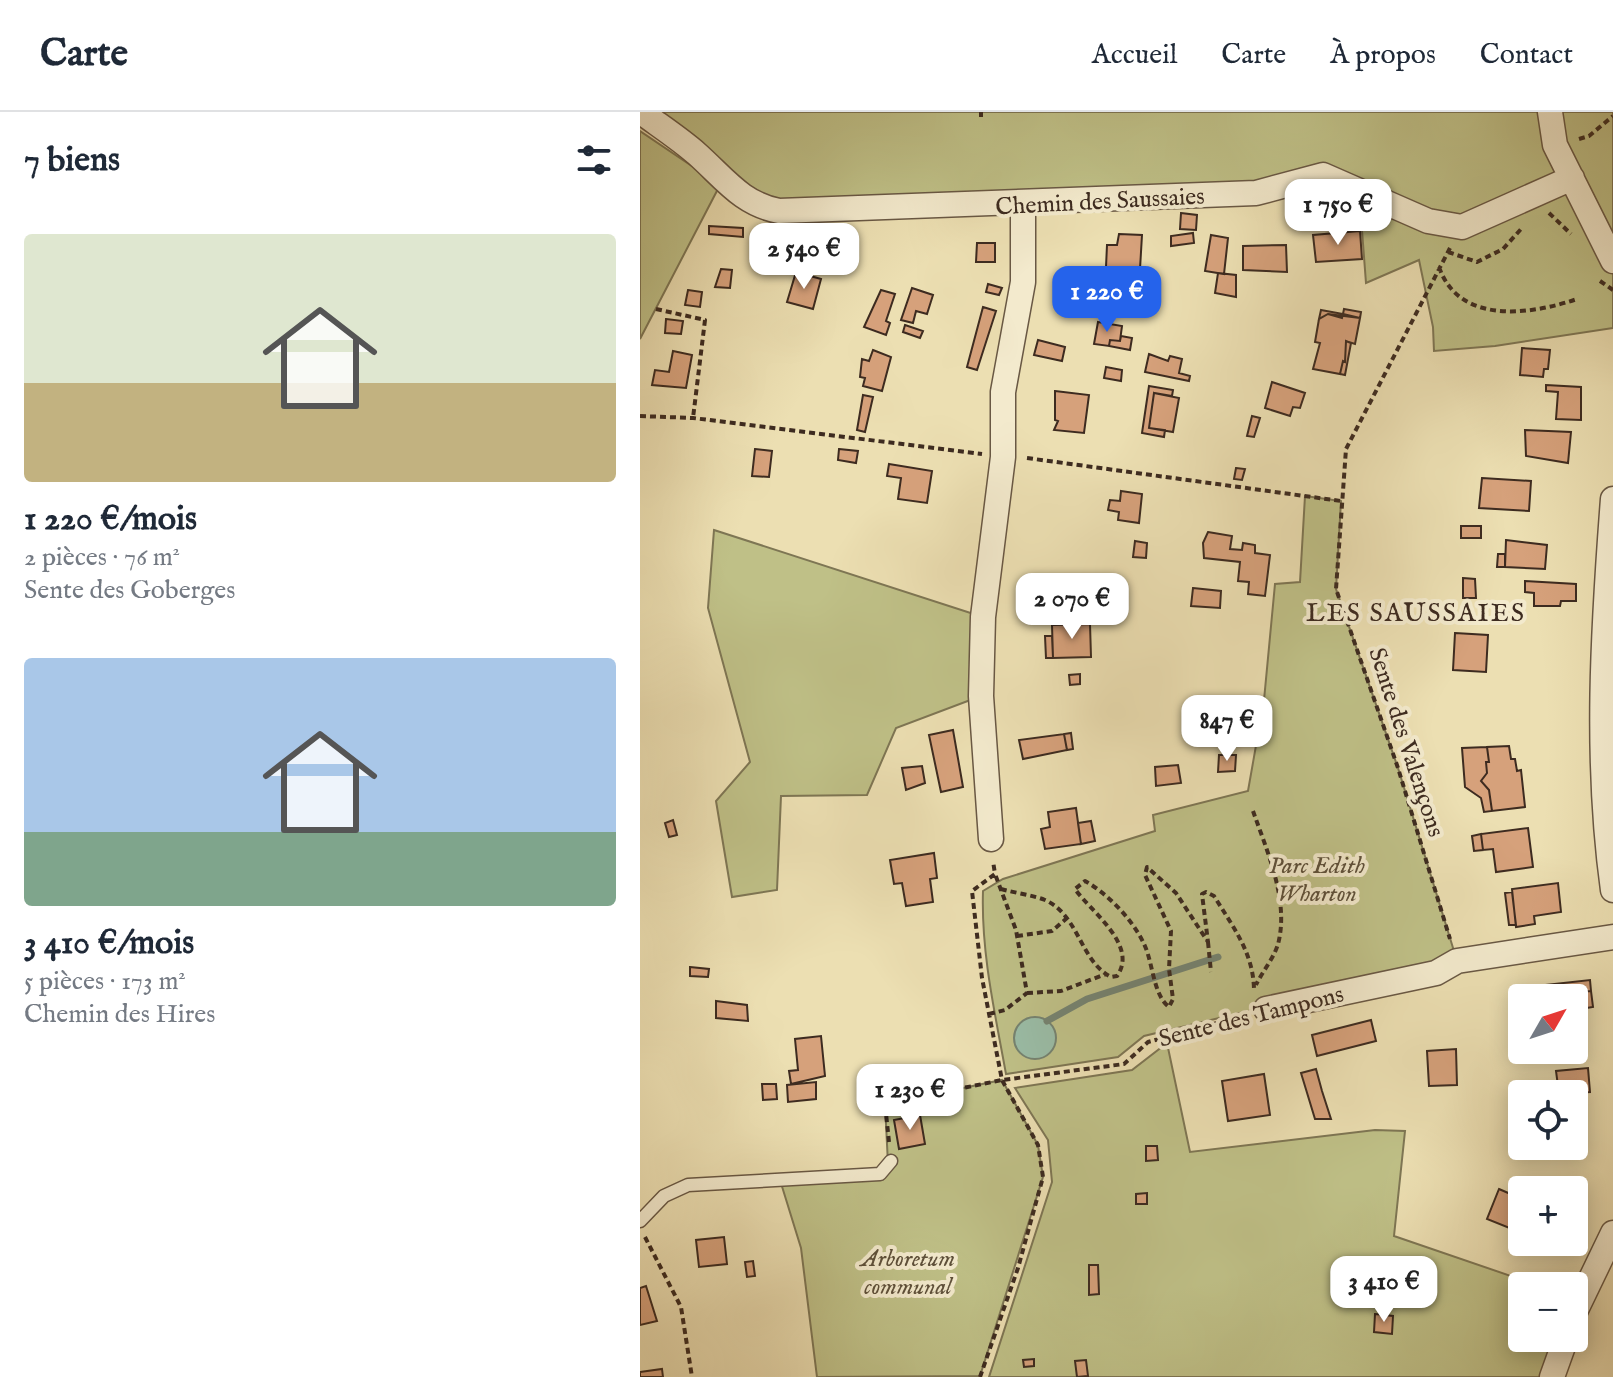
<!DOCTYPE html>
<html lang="fr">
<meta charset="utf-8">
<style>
body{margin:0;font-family:"IM FELL English",serif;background:#f2f2f3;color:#1f2937;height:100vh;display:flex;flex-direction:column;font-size:30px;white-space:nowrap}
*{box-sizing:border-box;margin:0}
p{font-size:26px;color:#747a83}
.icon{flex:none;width:44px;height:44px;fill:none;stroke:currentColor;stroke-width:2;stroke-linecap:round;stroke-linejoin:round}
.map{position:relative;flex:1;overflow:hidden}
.drawer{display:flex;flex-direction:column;background:#fff;width:640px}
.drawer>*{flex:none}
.needle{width:52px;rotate:51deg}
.fabs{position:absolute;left:868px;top:872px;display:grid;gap:16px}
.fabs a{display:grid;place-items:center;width:80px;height:80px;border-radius:8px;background:#fff;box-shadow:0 4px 20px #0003;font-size:40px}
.price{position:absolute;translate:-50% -68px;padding:0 18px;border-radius:16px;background:#fff;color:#222;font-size:26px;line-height:52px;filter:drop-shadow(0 2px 4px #0008)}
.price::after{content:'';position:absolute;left:50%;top:48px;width:24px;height:18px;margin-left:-12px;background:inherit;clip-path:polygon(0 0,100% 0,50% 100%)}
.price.selected{background:#2563eb;color:#fff}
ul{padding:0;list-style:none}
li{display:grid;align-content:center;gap:16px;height:424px;padding:0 24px}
li span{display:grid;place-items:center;height:248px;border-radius:8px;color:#555}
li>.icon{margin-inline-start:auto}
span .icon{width:144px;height:144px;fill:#fffc;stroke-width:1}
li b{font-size:34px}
h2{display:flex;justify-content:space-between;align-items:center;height:96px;padding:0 24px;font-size:34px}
header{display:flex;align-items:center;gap:48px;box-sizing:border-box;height:112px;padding:0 40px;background:#fff;border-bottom:2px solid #e0e1e3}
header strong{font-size:38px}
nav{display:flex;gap:44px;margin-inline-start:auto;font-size:28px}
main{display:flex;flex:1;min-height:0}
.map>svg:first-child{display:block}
</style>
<header>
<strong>Carte</strong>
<nav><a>Accueil</a><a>Carte</a><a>À propos</a><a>Contact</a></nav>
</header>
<main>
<section class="drawer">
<h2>7 biens<svg class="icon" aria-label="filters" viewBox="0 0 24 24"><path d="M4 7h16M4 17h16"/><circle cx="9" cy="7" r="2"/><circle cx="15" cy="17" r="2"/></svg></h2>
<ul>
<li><span style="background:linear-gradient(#dfe7d0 60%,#c2b280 0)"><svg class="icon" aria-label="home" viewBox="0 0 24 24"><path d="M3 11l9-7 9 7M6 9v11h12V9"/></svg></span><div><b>1 220 €/mois</b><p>2 pièces · 76 m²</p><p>Sente des Goberges</p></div></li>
<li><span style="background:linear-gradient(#a9c7e8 70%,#7fa58c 0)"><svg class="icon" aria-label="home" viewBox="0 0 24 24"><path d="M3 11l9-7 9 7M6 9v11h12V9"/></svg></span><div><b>3 410 €/mois</b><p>5 pièces · 173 m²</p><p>Chemin des Hires</p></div></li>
</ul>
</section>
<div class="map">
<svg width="973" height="1265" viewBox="0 0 973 1265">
<rect width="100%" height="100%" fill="#ecdfb2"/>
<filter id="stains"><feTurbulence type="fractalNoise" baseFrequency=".0025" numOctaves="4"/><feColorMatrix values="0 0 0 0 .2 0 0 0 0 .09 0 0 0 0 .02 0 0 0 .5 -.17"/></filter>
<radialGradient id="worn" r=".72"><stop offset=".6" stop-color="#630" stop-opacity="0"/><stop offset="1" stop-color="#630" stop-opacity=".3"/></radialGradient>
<path fill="#bfc087" stroke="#7e7654" stroke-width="2" d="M1,0H973V216L855,234L794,239L793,215L779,148L726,171L719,79L683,63L616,81L139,99Z
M0,19L80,73L0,227Z
M665,384L701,389L696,477L758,656L817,849L504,924L478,945L366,962C355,901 341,841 343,779L363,767L515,719L513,703L608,679L624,588L635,472L660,470Z
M74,418L343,505L341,584L256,616L227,683L141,684L137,778L92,785L76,689L110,650L68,496Z
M527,931L550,1040L735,1018L765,1019L754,1124L900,1174H882V1226H914L901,1265H349L412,1070L408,1028L375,976L492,958Z
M362,968L398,1033L403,1065L340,1264L177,1265L161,1136L140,1068L240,1062L248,1052L245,992Z"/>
<path fill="#9abda7" stroke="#758371" stroke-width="2" d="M374 926a21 21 0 1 1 42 0a21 21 0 1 1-42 0Z"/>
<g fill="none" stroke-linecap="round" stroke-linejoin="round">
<path stroke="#758371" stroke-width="7" d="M407,909L447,887L578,845"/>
</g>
<path fill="#d6a17b" stroke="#3d2b20" stroke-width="2" d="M541,101L557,103L556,118L540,117Z
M69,114L103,116V125L69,122Z
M720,119L722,147L676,150L673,123Z
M553,121L554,131L531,134V124Z
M479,122L502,123L500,157L466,155L467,133H477Z
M571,123L588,126L584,162L565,159Z
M337,131H355V150H336Z
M646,133L647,160L603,158V134Z
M474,156H487L486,162H474Z
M81,157L92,158L90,176L75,175Z
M156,160L181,167L173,197L147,190Z
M578,161L596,163V185L575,181Z
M348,172L362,176L359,183L346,180Z
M272,176L293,183L287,202L276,199L273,211L261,208Z
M48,178L62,180L60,195L45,193Z
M241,178L255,182L246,209L250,211L246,223L224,215Z
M343,195L356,199L337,258L327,255Z
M704,197L721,200L720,206L703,202Z
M681,198L703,202L702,206L688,202L679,207Z
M688,202L720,206L715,232L706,229L705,250L703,249L700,262L673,257L680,231L675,230L679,207Z
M26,207L43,209L41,222L25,221Z
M458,210L482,214L480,229L470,228L469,234L454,232Z
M265,213L283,219L280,226L263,220Z
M481,224L492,226L490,238L469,234L470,228L480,229Z
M398,228L425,235L422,249L394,243Z
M706,229L711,231L705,263L700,262L703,249L705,250Z
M882,236L910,238L908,257H904L903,265L880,263Z
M233,238L251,245L242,279L223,274L225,266L220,265L222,247L229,249Z
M33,239L52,243L46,276L12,273L15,258L29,260Z
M509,242L528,249L530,244L542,247L539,261L550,264L549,269L505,260Z
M466,255L482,258L481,269L464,266Z
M632,270L665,281L660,296L653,295L650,304L625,296Z
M906,273L941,275V308L916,307L918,280L906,279Z
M509,274L533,278L532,284L514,281L509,316L525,318L524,325L502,321Z
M415,279L449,283L444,321L414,318L418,309L415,308Z
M514,281L539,286L533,320L509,316Z
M223,283L233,285L225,320L217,318Z
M612,304L620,306L614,325L607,324Z
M885,318L931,320L928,351L886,344Z
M115,337L132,339L129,365L112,364Z
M199,337L218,339L216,351L198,348Z
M249,352L292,359L287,391L258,387L261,366L247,364Z
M596,356L605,357L602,368L594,367Z
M842,366L891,369L889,399L839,396Z
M481,379L502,382L499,411L478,408L479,400L468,398L470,388L480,389Z
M821,414H841V426H821Z
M568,420L592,424L590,437L602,438L603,431L615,433V441L630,443L625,484L608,482L609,470L598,469L600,450L564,446L563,431Z
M866,428L907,433L905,457L865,455Z
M495,429L507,431L506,446L493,445Z
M858,442H865V455H857Z
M823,466L835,467L836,486H823Z
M885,469L936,472V489H921L920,494H894V481L885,480Z
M553,476L581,479L580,496L551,494Z
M450,512L451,545L413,546L412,513Z
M815,521L848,523L846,560L813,558Z
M405,524H412L413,546H406Z
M440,562V572L430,573L429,563Z
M313,618L323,675L301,680L289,623Z
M431,621L433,637L427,638L424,622Z
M424,622L427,638L383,647L379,628Z
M869,634L871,647H875L877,659L881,658L885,695L852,699L849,678L841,669L847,661L846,650H849L847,635Z
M847,635L849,650H846L847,661L841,669L849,678L852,699L844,700L841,686L825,675L822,636Z
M579,643H596L595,659L578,660Z
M538,653L541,671L516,674L515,655Z
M282,654L285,671L266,678L262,656Z
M436,696L441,732L405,737L401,717L410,715L408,700Z
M33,708L37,723L29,725L25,711Z
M451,709L455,729L441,732L438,711Z
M888,716L893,755L856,760L853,737L843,738L841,722Z
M841,722L843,738L834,739L832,724Z
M294,741L297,766L290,767L293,790L266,794L262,771L254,772L250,748Z
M918,771L921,800L894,804L895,812L876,815L872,777Z
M872,780L876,813H869L865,781Z
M50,855L69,857L68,865L50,864Z
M950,868L951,879L935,881L934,876L889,886L888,875Z
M934,876L935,881L951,879L953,895L934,898V886H899Z
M76,889L107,893L108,909L76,906Z
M731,908L736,929L677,944L672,923Z
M945,923L946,934L934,935V924Z
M181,924L185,964L151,972L149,959L158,958L155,927Z
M816,937L817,973L789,974L787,939Z
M948,956L950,980L919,982L916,959Z
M676,957L682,979L691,1007H675L661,961Z
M624,962L630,1003L588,1009L582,969Z
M176,970V987L148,990L147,973Z
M122,972H136L137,987L123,988Z
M280,1003L285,1032L259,1037L254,1008Z
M506,1034H517L518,1048L506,1049Z
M859,1077L882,1087V1121L847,1107Z
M507,1081V1092H496V1082Z
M84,1125L87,1152L59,1155L56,1128Z
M113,1149L115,1164L107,1165L105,1150Z
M449,1153H458L459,1182L449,1183Z
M6,1174L17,1209L0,1213V1176Z
M735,1202L753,1204L752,1222L734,1220Z
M394,1247V1254L384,1255L383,1248Z
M446,1248L448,1264L437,1265L435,1249Z
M22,1257L23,1265H0V1260Z"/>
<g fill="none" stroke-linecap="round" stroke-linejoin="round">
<defs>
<path id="service" d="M0,1109L24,1084L48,1073L240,1062L251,1049"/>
<path id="minor" d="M1,0C20,14 40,27 57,42C85,67 102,92 139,99L616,81L683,63L788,109L822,115L932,66
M910,0L915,33L973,149
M973,387C963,517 955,648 973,778
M351,727L341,584L343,505L363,345V280L383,170V93
M626,897L796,861L817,849L973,825
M934,1202L973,1121
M912,1265L926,1226"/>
</defs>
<use href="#service" stroke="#695844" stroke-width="15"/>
<use href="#minor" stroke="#695844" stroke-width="27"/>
<path stroke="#3d2b20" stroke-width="4" stroke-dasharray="6 4" stroke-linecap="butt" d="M341,0V5
M939,27L949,24L973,4
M909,101L931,122
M810,136L706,337L696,477L758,656L810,827
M808,140L837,150L863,137L882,116
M799,155C819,213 890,203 937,187
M960,169L973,178
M16,197L65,208L53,306
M0,304L53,306L342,342
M387,346L701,389
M613,699C627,739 648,786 639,828C636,844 623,858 616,873
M361,777C375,781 392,783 405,788C439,803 440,849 471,865L477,864C499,833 450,799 435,777L445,769C468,782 493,808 504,832C513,850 513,883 529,895L533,887L529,857L531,819L505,763L507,755L536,781L568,830L562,782L566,780L574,784C593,815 613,840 614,877
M377,824L412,819L427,806
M568,830L571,860
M387,881L421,879L466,862
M349,902L365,898L387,881L376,818L355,762
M249,1030L245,992L362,968L484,952L508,930L606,903
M5,1125L41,1195L52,1265
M340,1265L378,1156L403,1065L398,1033L362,968L342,866L332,779L355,762L353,749"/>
<use href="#service" stroke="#f3eacd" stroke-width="12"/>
<use href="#minor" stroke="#f3eacd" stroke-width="24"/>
</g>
<g text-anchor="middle" stroke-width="8" stroke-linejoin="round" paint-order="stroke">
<g font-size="24" fill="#3d2b20" stroke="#f3eacd">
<text transform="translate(460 89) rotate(-3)" y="8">Chemin des Saussaies</text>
<text transform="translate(767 630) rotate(72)" y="8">Sente des Valençons</text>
<text transform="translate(611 904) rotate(-14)" y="8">Sente des Tampons</text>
</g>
<g font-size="24" font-style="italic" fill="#5e503a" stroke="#f3eacd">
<text x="677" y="761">Parc Edith<tspan x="677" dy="28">Wharton</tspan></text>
<text x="268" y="1154">Arboretum<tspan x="268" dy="28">communal</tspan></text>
</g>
<g font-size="26" letter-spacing="2" fill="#3d2b20" stroke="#f3eacd">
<text x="776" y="509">LES SAUSSAIES</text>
</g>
</g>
<rect width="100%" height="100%" filter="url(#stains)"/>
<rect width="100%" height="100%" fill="url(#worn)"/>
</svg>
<div class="fabs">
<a><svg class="needle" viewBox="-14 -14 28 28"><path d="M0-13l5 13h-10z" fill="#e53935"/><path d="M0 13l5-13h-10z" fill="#747a83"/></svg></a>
<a><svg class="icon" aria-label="locate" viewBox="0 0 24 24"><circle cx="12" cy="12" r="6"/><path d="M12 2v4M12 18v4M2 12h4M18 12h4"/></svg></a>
<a>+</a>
<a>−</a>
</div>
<b class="price" style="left:698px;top:135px">1 750 €</b>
<b class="price" style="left:164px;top:179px">2 540 €</b>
<b class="price selected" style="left:467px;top:222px">1 220 €</b>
<b class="price" style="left:432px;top:529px">2 070 €</b>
<b class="price" style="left:587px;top:651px">847 €</b>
<b class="price" style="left:270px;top:1020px">1 230 €</b>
<b class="price" style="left:744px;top:1212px">3 410 €</b>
</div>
</main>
